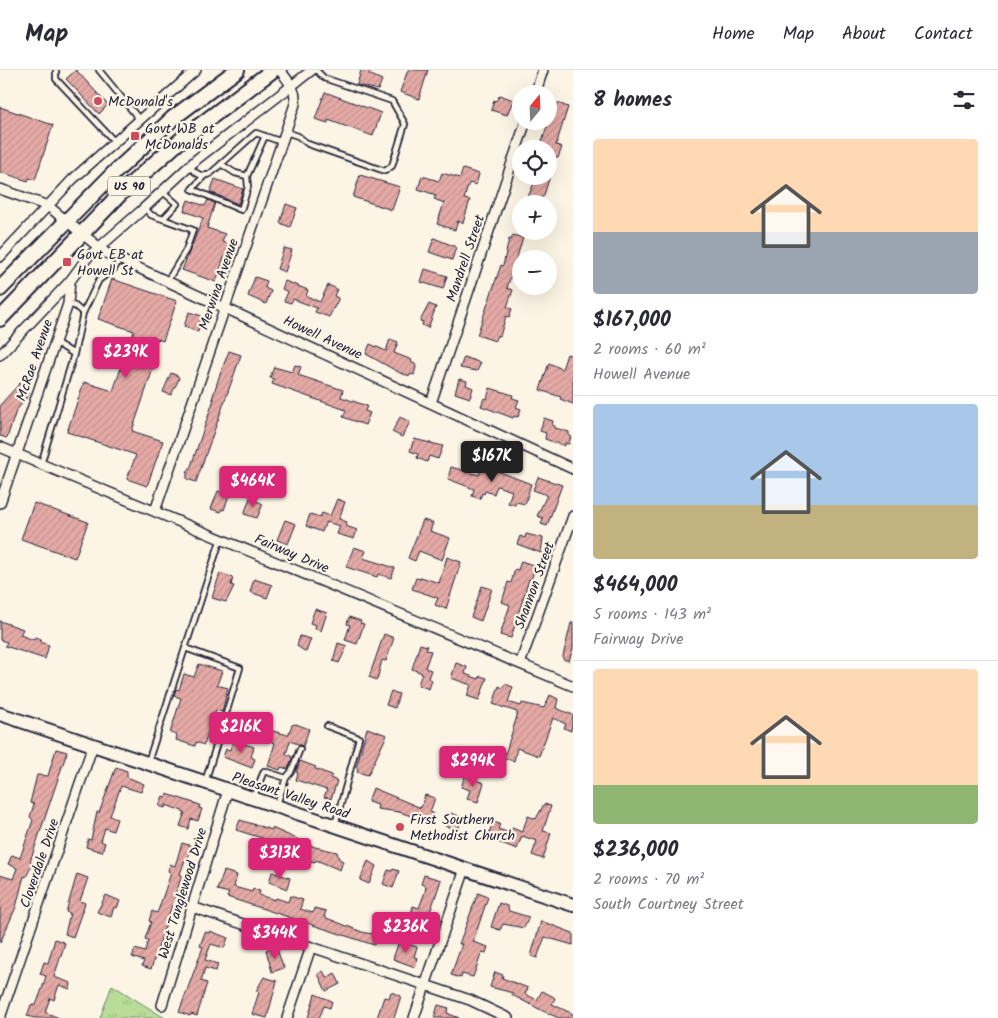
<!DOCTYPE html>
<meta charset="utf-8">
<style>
body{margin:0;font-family:Kalam,sans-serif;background:#f7f7f7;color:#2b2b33;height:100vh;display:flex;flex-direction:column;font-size:19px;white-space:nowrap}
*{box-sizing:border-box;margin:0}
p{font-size:16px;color:#7c7c81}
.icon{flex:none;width:28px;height:28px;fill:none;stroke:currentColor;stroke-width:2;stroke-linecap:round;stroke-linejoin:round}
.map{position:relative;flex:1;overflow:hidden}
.side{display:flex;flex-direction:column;background:#fff;width:425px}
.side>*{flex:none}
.needle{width:32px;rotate:19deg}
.tools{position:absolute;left:512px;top:15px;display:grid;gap:10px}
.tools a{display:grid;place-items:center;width:45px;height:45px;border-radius:50%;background:#fff;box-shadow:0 5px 20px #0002;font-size:25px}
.price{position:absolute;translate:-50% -42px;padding:0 11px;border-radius:5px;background:#db2777;color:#fff;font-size:16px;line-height:32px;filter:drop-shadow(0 1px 2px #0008)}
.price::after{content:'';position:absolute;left:50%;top:30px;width:15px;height:11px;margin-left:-8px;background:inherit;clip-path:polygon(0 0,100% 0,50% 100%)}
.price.on{background:#222;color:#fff}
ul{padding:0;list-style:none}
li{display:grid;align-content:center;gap:10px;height:265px;padding:0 20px}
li+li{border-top:1px solid #e1e1e2}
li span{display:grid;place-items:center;height:155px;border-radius:5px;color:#555}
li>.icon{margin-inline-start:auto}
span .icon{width:90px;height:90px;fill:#fffc;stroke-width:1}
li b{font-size:21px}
h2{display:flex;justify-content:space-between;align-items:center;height:60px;padding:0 20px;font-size:21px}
header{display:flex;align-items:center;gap:30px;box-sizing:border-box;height:70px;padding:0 25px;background:#fff;border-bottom:1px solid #e1e1e2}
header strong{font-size:24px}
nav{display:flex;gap:28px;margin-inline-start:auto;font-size:18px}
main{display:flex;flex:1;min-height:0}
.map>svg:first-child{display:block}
</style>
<header>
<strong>Map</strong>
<nav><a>Home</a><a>Map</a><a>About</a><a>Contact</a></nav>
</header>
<main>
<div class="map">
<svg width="573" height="948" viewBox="0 0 573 948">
<defs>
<pattern id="park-tufts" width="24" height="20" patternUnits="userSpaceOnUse" patternTransform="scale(1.25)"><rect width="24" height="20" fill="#b9dd98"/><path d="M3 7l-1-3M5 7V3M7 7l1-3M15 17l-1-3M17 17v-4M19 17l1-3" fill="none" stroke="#9fbd84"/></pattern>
<pattern id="building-hatch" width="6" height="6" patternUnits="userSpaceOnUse" patternTransform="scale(1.25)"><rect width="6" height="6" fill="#e5aaa5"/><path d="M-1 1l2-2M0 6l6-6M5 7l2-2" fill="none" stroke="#c4928f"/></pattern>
</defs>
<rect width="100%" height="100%" fill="#fcf5e5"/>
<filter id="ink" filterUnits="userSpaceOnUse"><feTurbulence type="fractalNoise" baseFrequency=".02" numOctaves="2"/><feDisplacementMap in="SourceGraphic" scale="10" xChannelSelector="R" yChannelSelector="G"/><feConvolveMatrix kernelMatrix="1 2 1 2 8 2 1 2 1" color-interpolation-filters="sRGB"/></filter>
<g filter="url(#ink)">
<path fill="url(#park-tufts)" stroke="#6e806a" d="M112,915L165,948H100Z"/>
<path fill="url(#building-hatch)" stroke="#22223b" d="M76,0L108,35L99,44L66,9Z
M361,0H371L369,4L382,10L378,20L357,15Z
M408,0H428L419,29L400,22Z
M325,22L381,43L373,66L328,50V53L315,49Z
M500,25L513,30L507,45L491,40L494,30L496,31Z
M555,32L568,37L556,75L562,77L558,88L556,87L550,104L549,79L540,77Z
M0,37L53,55L35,110L29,108L28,111L0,102Z
M463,99L479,104L476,115L469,113L464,129L470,130L463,153L458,151L455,160L437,154L444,133L434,129L436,125L418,119L422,106L439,111L442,103L460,108Z
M360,105L400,117L392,140L353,127Z
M537,106H550L544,125L538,134H525Z
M215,109L243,119L238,134L210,122Z
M188,130L205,136L208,130L215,133L207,158L225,164L222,172L234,176L230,187L225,185L216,212L182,200L203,148L184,141Z
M286,134L297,138L290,157L280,153Z
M513,165L523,168L507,218L513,220L507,237L512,239L509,247L506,246L500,266L497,265L495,271L477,265L501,195L503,196L509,169L511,170Z
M434,168L456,177L452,190L429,182Z
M284,178L292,180L285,202L277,199Z
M425,199L447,206L443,219L421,212Z
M255,207L267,211L265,218L271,221L266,234L248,226Z
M112,209L177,231L163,271L157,269L148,294L154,296L132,361L163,371L147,416L127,409L136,385L67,362L84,312L113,321L134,261L98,249Z
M285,211L308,220L306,226L320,232L328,215L337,219L334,226L338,228V230L329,247L315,242L317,238L293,229L291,233L284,231L288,222L282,219Z
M429,234L436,237L428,258L422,255L423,252L420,251Z
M189,242L202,246L198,262L184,256Z
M390,269L398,272L394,283L412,290L411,292L415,294L416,297L414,305L411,304L410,306L400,303L366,284L370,274L386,281Z
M229,281L241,285L196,412L187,409V403L191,396L214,329H212L219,307Z
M567,284L573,286V334L560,329L561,327L540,320L549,293L562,299Z
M464,287L481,293L477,301L460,298Z
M295,295L301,297L298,305L343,320L341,327L367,336L365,341L370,343L365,355L343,347L346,340L272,314L274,309L270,308L274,297L292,302Z
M171,303L178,306L179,309L171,325L163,322Z
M459,309L467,311L466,315L473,318L470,328L455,323Z
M20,313L30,323L16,341L7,368L0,366V335Z
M490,318L513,325L512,328L519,330L516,337L521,339L518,347L514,346L513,348L481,336L484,328L487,329Z
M400,347L410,352L402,367L392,362Z
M544,348L553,351L552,355L555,356V358L569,362V366H571L569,374L565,373V376L545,369L546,363L540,361Z
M414,369L443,376L438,389L429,386L427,392L417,388L418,384L410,381Z
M451,397L479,405L481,397L490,398L531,414L525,434L516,432L515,435L508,433L512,421L497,416L494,424L485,421L484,424L482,423L480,429L472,426L474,419L448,409Z
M538,407L562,415L547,456L541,454L543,448L537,446L547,425L533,420Z
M218,421L229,425L224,440L222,439L221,442L211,439Z
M250,428L263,434L257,448L244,444Z
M337,429L345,432L339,449L347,452L346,456L357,460L354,469L337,464L340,456L326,452L322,462L306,456L310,444L320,447L322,443L330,446Z
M34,433L88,452L75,488L21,469Z
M285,450L296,454L288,474L277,470Z
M423,450L433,453L430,461L450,468L442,490L419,481L415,491L408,488Z
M526,464L543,468L541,483L517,474L520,466L525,468Z
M354,477L366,481L363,488L395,498L391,508L378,504L377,507L346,497Z
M447,487L461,492L446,539L435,535L438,528L412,519L416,508L421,509V507L439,513Z
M521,491L536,496L531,510L529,509L511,568L500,565L510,535L502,532L508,512L511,513L515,499L518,500Z
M220,503L233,508L231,515L234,516L226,532L212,528Z
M254,509L272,515L267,528L250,522Z
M482,516L492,519L481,551L471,547Z
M315,539L327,543L321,561L315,559L316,555L310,553Z
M349,547L361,551L360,553L364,554L357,574L345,570L350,555L347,554Z
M0,551L23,559L20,565L34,570L35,567L41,569L40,572L49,575L45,589L5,576L7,572L0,570Z
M571,553H573V578L569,591L563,589V586Z
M384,564L394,568L386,591L382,590L377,610L369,607Z
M300,566L311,569L306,582L297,576Z
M338,573L347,576L339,593L333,591Z
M420,574L427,576L426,580L431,581L425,598L431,600L428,608L432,610L429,619L418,615L422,603L412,599Z
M456,593L467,597L465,604L479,609L480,606L487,608L479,630L467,626L471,615L451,608Z
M199,594L222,601L217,615L228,618L222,642L216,640L204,675L196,672L195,676L176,670L177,665L170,663L181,628L174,626L176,619L179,620L184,604L194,607Z
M505,614L513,617L508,632L521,636L522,633L544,638L550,625L558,629L556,638L573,645L571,661L564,658L566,654L553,648L539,686L517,678L514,691L504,688L517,646V642L493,634L499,616L503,618Z
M391,621L399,624L395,638L386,635Z
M296,654L309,659L303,676L290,671L286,684L291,686L292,689L288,699L281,697L280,700L268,696L275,673L266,670L269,660L288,665L292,655Z
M367,658L387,665L368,705L357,702L358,699L356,698Z
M233,670L254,677L251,687L255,689L252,698L223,687L226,679L230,680Z
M56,679L67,682L31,789L30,792L33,793L26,807L24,806L16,837L0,873V805L13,809L17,798L8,794L12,785L20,788L33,750L30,747L34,734L30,733L37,705L48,706Z
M300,691L316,697L315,699L332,705L330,708L337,711L331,729L324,727L327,720L296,710L298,703L296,702Z
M116,697L127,701V707L144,714L141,722L121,716L110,746L117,749L113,761L105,758L101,771L105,773L102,782L86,777L88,769L91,770L97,742L99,743Z
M465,706L484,713L478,732L467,729L470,720L461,717Z
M373,718L421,738L425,725L435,728L430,742L433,743L430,752L399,742L377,739L378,735L368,732Z
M167,724L200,735L199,738L202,739L198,751L191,749L188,759L180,756L185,742L166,735L165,738L159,736L163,726L166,727Z
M544,734L551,736L543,761L551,763L543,789L532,785L537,771L522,766L517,779L487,768L493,752L500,754L498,759L510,763L512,758L522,762L528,746L536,749Z
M450,743L462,747L458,760L445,756Z
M240,750L272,760V758L315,777L337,782L339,789L343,791L340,800L316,790L315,792L310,791L309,794L277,783L278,780L263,775L265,769L236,760Z
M182,773L192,776L187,791L185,790L180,804L182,805L151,899L142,896L144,891L132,887L135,879L145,882L148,870L145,869L151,852L149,851L152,841L157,843L159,838L171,803L168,801L170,794L175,796Z
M368,791L376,796L369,814L360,810Z
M393,799L399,801L393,818L383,814L388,800L392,801Z
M224,801L237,805L234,817L252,822L253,819L260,821L259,825L275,830L276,828L288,832L290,826L303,830L300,839L313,843L314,838L326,841L324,847L362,862L372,864L376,850L383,852L374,875L227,827L229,823L217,820Z
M272,802L290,808L287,819L269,812Z
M77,804L88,808L80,831L85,833L73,867L65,864L70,843L66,842Z
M424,805L441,810L422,866L407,861L413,836L419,838L425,822L426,816L421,814Z
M478,823L488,827L473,872L488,877L486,883L482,882L473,907L462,904L461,908L451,905L462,874H459Z
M106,825L120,831L117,838L114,837L111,847L97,842Z
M499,833L507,836L509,841L529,847L524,858L503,854L500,860L491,857Z
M541,851L573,863V875L545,867L537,888L531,886Z
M210,861L228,868L224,878L211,874L205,890L218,894L216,901L205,898L201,911L207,913L197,946L191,944L190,946L179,942L203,877L200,876L205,862L209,863Z
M55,869L65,873L54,907L71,913L70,919L59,915L54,930L50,928L45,942L59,948H35L27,946L31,935H36L42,919L46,906L40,904L44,892L48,893Z
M399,871L417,877L414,887L418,888L415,897L393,889Z
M276,877L284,898L272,902L266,880Z
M323,901L327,908L335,903L340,914L326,921L318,904Z
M495,902L503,905L502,908L528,918L525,924L537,930L542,921L552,926L555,928L552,934L573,944V948H559L547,943L512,925L513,923L490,917Z
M264,907L277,911L267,948L252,944L259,922L256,921Z
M391,922L401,926L394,948H377L384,927L389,928Z
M315,924L332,931L330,938L324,936L319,948H308Z
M438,935L449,938L447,943L459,948H434Z"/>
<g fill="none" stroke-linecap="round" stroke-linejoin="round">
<defs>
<path id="lane" d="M56,0V9L114,71
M99,0L139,49
M286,62L298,66L308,74L385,101L392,96L405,54L392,31L324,8L316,0
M221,94L235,103L247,106L265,66
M189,96C196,103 200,108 210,104L256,63L282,72
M204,106L192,119L241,140L248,117L247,106
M145,138L151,145L163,149L177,134L162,121
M163,149L193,160L186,180L168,210
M68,234L75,236L83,243L74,284
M83,243L99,210L114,199L120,189
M41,394L74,284L55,272
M185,578L240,598L205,712
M327,656L359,668L335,755
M148,692L221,468
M286,708L291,702L300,679
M254,726L264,701L286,708L277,734"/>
<path id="street" d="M535,24L543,0
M0,119L48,136L106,183L573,399
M0,187L73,109L196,0
M0,285L70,211L87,188L141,141L197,89L312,0
M431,333L526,51
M0,377L573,616
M0,433L68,234L70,211
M155,441L295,34C297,20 288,11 280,0
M520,594L573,446
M192,837L470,930L508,948
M162,935L228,720
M0,948L93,675
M287,948L311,877
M414,948L465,799"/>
<path id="secondary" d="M0,644L573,835"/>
<path id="primary" d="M0,219L115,102L173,48L237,0
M0,249L120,124L182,69L273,0"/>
</defs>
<use href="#lane" stroke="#22223b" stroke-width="8"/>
<use href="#street" stroke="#22223b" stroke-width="12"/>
<use href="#secondary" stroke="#22223b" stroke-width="16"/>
<use href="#primary" stroke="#22223b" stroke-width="18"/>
<use href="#lane" stroke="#fcf5e5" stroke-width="4.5"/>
<use href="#street" stroke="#fcf5e5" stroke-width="9"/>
<use href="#secondary" stroke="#fcf5e5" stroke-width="12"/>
<use href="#primary" stroke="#fcf5e5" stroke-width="14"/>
</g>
</g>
<g fill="#d1495b" stroke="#fcf5e5" stroke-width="2">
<circle cx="98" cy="31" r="5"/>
<rect x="130" y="61" width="10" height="10" rx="2.5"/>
<rect x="62" y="187" width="10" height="10" rx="2.5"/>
<circle cx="400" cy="757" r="5"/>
</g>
<g text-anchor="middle" stroke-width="4.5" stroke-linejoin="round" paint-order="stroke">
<rect fill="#fcf5e5" stroke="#63616e" stroke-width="1" x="108" y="106.5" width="42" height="19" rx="4"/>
<g font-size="12" font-weight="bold" fill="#22223b">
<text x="129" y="120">US 90</text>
</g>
<g font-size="14" fill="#22223b" stroke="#fcf5e5" text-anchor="start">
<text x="108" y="36">McDonald's</text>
<text x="145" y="63">Govt WB at<tspan x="145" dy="16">McDonalds</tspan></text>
<text x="77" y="189">Govt EB at<tspan x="77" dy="16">Howell St</tspan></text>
<text x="410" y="754">First Southern<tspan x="410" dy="16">Methodist Church</tspan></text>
</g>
<g font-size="14" fill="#22223b" stroke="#fcf5e5">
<text transform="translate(465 188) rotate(-71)" y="5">Mandrell Street</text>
<text transform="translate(218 214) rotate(-71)" y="5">Merwina Avenue</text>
<text transform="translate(323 267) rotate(25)" y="5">Howell Avenue</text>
<text transform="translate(34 290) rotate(-71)" y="5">McRae Avenue</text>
<text transform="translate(292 483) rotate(23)" y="5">Fairway Drive</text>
<text transform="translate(534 515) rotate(-70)" y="5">Shannon Street</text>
<text transform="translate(291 725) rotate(18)" y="5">Pleasant Valley Road</text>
<text transform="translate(39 793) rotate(-71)" y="5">Cloverdale Drive</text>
<text transform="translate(182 823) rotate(-73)" y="5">West Tanglewood Drive</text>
</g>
</g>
</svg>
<div class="tools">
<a><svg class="needle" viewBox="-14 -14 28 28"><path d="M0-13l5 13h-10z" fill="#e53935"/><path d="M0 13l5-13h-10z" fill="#7c7c81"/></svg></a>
<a><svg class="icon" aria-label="locate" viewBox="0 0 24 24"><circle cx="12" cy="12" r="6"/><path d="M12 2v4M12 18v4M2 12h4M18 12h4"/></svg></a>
<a>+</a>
<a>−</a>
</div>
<b class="price" style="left:126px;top:309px">$239K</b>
<b class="price on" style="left:492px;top:413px">$167K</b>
<b class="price" style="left:253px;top:438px">$464K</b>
<b class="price" style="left:241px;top:684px">$216K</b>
<b class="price" style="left:473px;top:718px">$294K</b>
<b class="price" style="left:280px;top:810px">$313K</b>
<b class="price" style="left:406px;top:884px">$236K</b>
<b class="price" style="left:275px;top:890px">$344K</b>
</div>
<section class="side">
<h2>8 homes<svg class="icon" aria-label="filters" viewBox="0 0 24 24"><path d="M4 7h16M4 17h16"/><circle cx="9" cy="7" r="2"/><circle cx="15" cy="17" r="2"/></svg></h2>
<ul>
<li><span style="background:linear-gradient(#ffd9b3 60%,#9aa5b1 0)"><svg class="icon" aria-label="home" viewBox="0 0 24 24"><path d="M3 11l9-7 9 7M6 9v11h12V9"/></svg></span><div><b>$167,000</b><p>2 rooms · 60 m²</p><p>Howell Avenue</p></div></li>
<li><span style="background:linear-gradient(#a9c7e8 65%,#c2b280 0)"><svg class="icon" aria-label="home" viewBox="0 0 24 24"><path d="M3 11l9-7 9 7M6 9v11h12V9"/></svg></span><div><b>$464,000</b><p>5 rooms · 143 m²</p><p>Fairway Drive</p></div></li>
<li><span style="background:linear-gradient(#ffd9b3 75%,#8fb573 0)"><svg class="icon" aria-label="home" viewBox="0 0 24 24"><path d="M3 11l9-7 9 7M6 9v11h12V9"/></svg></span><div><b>$236,000</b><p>2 rooms · 70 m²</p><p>South Courtney Street</p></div></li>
</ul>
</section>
</main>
